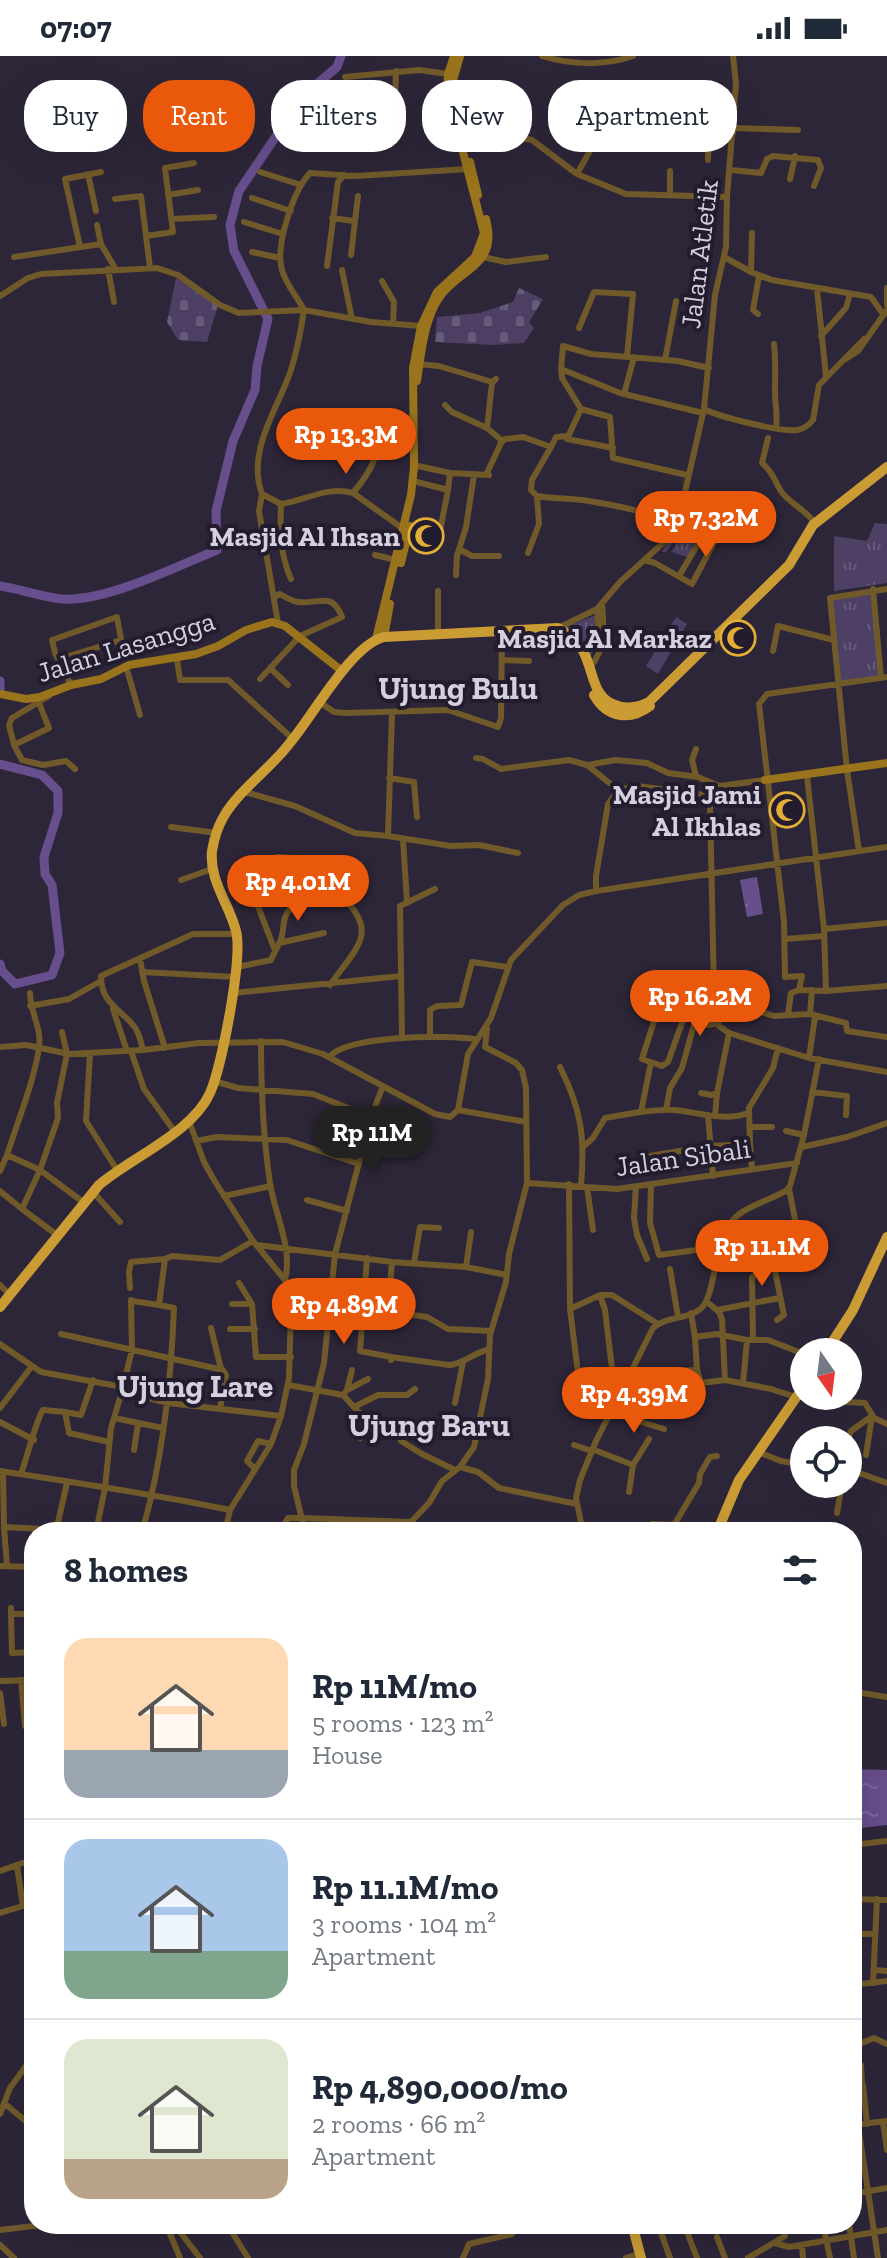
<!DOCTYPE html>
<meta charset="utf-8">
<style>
body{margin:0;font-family:"Zilla Slab",serif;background:#f2f2f3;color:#1f2937;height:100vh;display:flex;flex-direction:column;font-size:30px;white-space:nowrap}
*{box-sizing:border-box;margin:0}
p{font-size:26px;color:#747a83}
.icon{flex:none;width:44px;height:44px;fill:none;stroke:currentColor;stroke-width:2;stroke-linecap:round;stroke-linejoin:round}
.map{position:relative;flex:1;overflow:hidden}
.drawer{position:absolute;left:24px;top:1466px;width:838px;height:712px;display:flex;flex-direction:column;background:#fff;border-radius:32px;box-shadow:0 8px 32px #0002}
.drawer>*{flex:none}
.banner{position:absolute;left:24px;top:24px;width:840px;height:72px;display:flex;gap:16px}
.needle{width:52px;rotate:166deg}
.tools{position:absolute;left:790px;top:1282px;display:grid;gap:16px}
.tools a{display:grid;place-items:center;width:72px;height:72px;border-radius:50%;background:#fff;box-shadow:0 8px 32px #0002;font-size:40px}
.price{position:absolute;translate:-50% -68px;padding:0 18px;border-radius:28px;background:#ea580c;color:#fff;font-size:26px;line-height:52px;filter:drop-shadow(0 2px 4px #0008)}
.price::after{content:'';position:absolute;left:50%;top:48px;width:24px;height:18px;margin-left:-12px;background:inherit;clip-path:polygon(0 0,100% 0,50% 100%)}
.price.current{background:#222;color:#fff}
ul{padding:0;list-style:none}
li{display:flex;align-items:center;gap:24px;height:200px;padding:0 40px}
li+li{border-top:2px solid #e0e1e3}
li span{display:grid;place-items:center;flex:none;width:224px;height:160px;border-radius:24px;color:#555}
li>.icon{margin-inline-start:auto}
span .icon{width:96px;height:96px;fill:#fffc;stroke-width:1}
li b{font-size:34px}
h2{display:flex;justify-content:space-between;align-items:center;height:96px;padding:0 40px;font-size:34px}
.pill{padding:0 28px;border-radius:32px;background:#fff;box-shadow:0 8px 32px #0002;font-size:28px;line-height:72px}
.pill.current{background:#ea580c;color:#fff}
.status{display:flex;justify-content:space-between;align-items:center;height:56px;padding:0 40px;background:#fff;direction:ltr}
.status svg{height:22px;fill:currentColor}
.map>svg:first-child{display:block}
</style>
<div class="status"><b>07:07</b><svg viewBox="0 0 49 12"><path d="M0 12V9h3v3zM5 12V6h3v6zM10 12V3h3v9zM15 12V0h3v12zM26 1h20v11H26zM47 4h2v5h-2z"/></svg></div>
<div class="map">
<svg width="887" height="2202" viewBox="0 0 887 2202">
<defs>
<pattern id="cemetery-stones" width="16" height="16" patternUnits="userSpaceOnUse" patternTransform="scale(2)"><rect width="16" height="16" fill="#4e4065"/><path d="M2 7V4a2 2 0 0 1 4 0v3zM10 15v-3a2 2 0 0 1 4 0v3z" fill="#675b7b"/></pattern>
<pattern id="park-tufts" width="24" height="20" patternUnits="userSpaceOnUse" patternTransform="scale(2)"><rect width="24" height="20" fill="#4e4065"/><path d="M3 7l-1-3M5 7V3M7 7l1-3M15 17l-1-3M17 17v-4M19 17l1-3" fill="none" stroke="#675b7b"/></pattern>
<pattern id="water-ripples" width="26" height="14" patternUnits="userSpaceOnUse" patternTransform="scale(2)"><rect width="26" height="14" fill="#674e8c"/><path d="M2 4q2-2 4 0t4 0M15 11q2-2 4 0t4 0" fill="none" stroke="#7c669c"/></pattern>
</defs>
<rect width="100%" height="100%" fill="#2d2639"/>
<path fill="#4e4065" d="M676,561L687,568L658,618L646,610Z"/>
<path fill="url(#cemetery-stones)" d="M176,222L218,249L207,286L178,284L167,266Z
M519,232L543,243L529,266L534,272L524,287L493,289L435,286L437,261L480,257L513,246Z"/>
<path fill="url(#park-tufts)" d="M686,453L715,455L718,463L715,466C683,464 684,473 666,496H662Z
M875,467L887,468V527L834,535V480L867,485Z
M691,472L703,476L688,501L671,496L683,477Z
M873,535L879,620L841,627L830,542Z
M596,559L594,592L590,602L563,572Z"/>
<path fill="url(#water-ripples)" d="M757,821L763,858L747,861L740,824Z
M852,1713L887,1714V1769L852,1773Z"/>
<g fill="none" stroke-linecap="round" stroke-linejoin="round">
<path stroke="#674e8c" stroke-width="9" d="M0,530C20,533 42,541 62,543C106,546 175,511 217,494L216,455L233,385L255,334L257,310L268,263L234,195L230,169L239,135L304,39L337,11L341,0
M0,625V636
M0,708L42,719L58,735V757L44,801L45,818L52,829L60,897L52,919L15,928L2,915L0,908"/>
<path stroke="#715a2a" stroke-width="6" d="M542,0C570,9 606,10 633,0
M345,21L419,14L448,18
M395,45L396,15
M734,72L798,74
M456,73L485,74L532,84L577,118L626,138L727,141
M708,104L710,39L687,36L688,74L690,75L733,77
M731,114L761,117L767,103L773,100L818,104L821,112L814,130
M670,115V138
M260,116L301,129
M88,118L96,155
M577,118L592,91
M790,123L795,100
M168,139L198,134
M252,142L291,155
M115,143L141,140L150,212
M332,162L354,165
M172,163L214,161
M244,166L283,178
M97,169L101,188
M146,180L173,176L165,112L194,107
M80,191L65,123L101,116
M252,196L280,202
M351,199L358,140
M14,201L101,188L115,212
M483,201L506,206L546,201
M724,201L753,217L772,224L871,241L883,258
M327,210L338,126L344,119
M108,213L114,246
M342,214L352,263
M751,216L752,177
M382,225L394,246L393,267
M887,232V249
M817,233L826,320
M0,240L28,222L41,218L157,212L178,219L220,249L239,257L304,254L371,266L421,270
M758,258L753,254L759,220
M579,272L594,236L633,238L627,300
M821,280L846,252L850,238
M774,288C776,304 775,320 775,336C775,349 778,358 776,370
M665,304L676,245
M844,304L858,295L887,254
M418,308L439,310L492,326L496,323L492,327L487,372
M561,313L563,290L591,298L678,305L709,312
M624,338L634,301
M445,349L452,356L487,372L500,383L501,387
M581,353L610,361L613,402L687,419
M704,353C719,361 780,376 797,374C804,373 809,369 813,364L819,329L864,283
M768,382L762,407C777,420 775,430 785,440C795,450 806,455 815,467
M613,392L567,383L581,353L562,322L561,313L620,337L703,357
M418,410L450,417L489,419L487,417L501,387L505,383L523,381L551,391L556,381L567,380
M417,426L448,434L450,417
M353,437C368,419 385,395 373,371
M262,438L259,455L278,567
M537,440L531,434L532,424L551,391
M281,448C280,474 280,499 291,523
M405,474L353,437C327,430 306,444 281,448L262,438C246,395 278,353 291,314C297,295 301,274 304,254C297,240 286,229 282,214C275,190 293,135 310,117L356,120L468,113
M440,475L448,434
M459,493L472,500H499
M528,497L539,468L537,440C554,443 572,442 589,445C619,450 647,456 676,466
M375,499L396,504
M644,504L655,507L692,528L719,477
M456,519L457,500L466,471L474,419
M679,520L708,471
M873,533L881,622
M438,535V578
M597,553L599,575
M558,572L597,553L620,526L663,487L672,475L682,449L704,353L715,239L726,191L727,141L736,27L733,0
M773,595L778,570L834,584
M59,603L118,585L121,583L117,561L52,584L55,597L71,629
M177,603L180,624H228L293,683
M502,604L529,605
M126,610L140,659
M590,611C606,594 604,569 602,547
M270,612L288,629
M50,615L62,610
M260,623L300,580L342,561C332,534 317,549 298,546C292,545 285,541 280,538L276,540
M39,647L49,672L14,689L9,669L12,662L49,640
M321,647L334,656L346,657L448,654L498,671L501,662L502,575
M392,658L388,780L451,790L479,789L518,797
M14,689L22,704L43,709L66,705L75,713
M696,693L692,704L696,720
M476,702L483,703L501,713L569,704L587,709L618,734
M588,709L615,704L647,707L668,717L698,721L719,730
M807,720L824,873L826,935L887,930
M389,722L414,726L417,761
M765,724L719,730L713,735L710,748L714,936L719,970L729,977L809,1002L887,1016
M245,736L295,750L355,777L388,780
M171,771L217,777
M690,773L709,772
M403,783L407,847
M859,795L847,714L830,542L887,533
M181,824L212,813
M596,835V820L608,748L618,734L637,730L712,740
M824,873L887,867
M785,883L824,880
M279,887L324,877
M274,892L252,835L249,821L258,807L277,801L293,802C313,818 369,851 361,881C357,897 339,915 330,929
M140,903L144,925L165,992
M237,911L271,904C274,897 277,892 280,886C285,875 281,864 289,854L331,832
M142,916L235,921
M744,928L763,934L757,952L758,955L774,960L810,958L846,967L847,975L887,981
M799,934L826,935
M30,937C30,956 42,972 39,991C35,1023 17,1067 7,1099L40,1114L83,1146
M233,937L401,920
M665,938L685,944L688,950L668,1006L662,1010L642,1003L661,943Z
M30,950L69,943L101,925
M113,953L127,995
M810,958L812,934
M788,959L791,937L799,934L802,920L785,921L784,866L759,648L767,638L887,621
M692,964L708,969L717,967
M430,979V954L437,950L461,949L472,906L507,911
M402,981L400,850L435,833
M261,985C261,1033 263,1080 270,1127C275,1160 293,1191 285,1224
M0,991L26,989L69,998L143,994L199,987L283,986L323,998L435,1058L450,1061L458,1054L468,998L491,962L511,904L563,849L579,839L596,835L887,791
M143,994C141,986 139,975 133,969C119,952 101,947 101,920L193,878H237
M131,995L144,1033L175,1076
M90,998L86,1065L117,1114
M329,1001C348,979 446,979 475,983
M809,1002L815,961
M560,1011C582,1055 585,1082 581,1130
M214,1025L238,1032L313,1038L371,1061
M812,1036L847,1040L846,1059
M701,1037L711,1039L717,1037L729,977
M458,1054L526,1066
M666,1054L670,1032L682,1012L695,965
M641,1056L650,1011
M708,1059L713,1120
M715,1060L717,1037
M189,1065L204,1106L214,1124L253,1185L285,1224L291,1252L289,1322L281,1360L271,1388L230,1454L225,1476
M749,1071H772
M786,1075L804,1079
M196,1085L217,1081L287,1084L359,1108
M750,1088L749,1052L773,1012L778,992
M584,1090L593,1082L605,1062C628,1058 651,1053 674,1054C698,1056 724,1066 748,1057
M802,1091L847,1081L887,1067
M644,1101L710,1090L750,1088L752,1113
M0,1115L7,1099
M527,1127L617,1133L797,1107
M569,1128L570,1253L600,1239H612L658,1268
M651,1129L650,1167L659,1199L719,1191
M636,1130L634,1162L637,1179L647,1203
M587,1131L593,1174
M789,1133L799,1183
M0,1135L22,1153L40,1114L58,1062L57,1047L67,998L62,976
M93,1136L120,1166
M224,1140L271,1130
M307,1144L347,1155
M22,1153L57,1179
M257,1189L392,1206L466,1211L507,1219
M367,1202L360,1295L391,1301V1304
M414,1207L420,1171L439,1172
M774,1210L784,1259L777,1264
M466,1211L471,1176
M670,1213L678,1261
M239,1227L252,1248L256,1301H291
M0,1229L10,1239
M130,1232L129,1216L131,1206L165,1203L172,1200L220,1204L253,1185
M600,1239L605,1254L613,1321L653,1333L725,1324L771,1333L796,1341
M389,1240L392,1206
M131,1244L132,1294L122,1335L168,1347L281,1360
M132,1245L159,1249
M706,1245L719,1256L722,1263L725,1324
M232,1248H252
M291,1252L361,1261L407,1258L427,1261L448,1273L491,1275
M570,1253L578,1317L612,1320
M717,1254L780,1242
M691,1257L695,1281L717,1278L747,1284H768L804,1298
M211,1272L221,1313
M230,1273H255
M61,1278L223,1314L226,1319L220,1353
M695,1281L697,1314
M753,1283L752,1221L774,1210L769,1193
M0,1288L41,1316L123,1331
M391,1301L449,1309C464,1308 474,1296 488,1294
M743,1327L747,1284
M288,1329L343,1339L347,1334L368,1323
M682,1331L686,1349
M653,1333L655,1327L678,1315L697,1314L701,1327
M347,1334L352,1314
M343,1339L354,1351L378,1339H407L415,1333
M830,1340L847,1346L865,1347L874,1362L887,1368
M455,1347L463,1306
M354,1351L371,1369L360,1382
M0,1352L32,1310
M65,1356L81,1359L93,1324
M613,1357L664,1373
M114,1362L163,1372
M0,1366L34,1384
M847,1384L851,1375L872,1360
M401,1385L422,1398L455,1414
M574,1389L592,1395
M592,1393L633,1409
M134,1394L138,1368
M758,1396L781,1405L804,1409
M866,1399L872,1360
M460,1411L478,1416L499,1432L577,1448
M255,1413L247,1405L258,1385L271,1388
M848,1413L887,1427
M0,1415C77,1427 153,1438 230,1454
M3,1416L4,1471
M21,1418C26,1405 37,1361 43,1354L65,1356L69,1377L109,1386
M629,1436L633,1409L649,1383
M837,1457L842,1428
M286,1465L288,1462H303L411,1466
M56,1475L67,1427
M96,1476L105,1432L111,1372L122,1335
M142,1476C163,1404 171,1327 174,1252L159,1249L165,1203
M305,1476L294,1430V1414L304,1388L324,1307L335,1198L371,1061L383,1030
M407,1476L411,1466L429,1447L442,1425L460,1411L474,1391L488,1323L490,1279L506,1226L509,1198L527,1127L526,1032L522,1014L516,1007L485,991L487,973
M583,1476L576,1442L580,1424L596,1385L653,1272C667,1259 693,1264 704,1249C711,1239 712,1224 715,1213C728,1152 735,1160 786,1135L790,1130L804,1079L819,1003
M643,1476L652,1468L674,1469L699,1427L700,1418L710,1401L717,1400
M0,1510L34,1511
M7,1510L4,1471L102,1476
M11,1552V1558H34
M11,1558L12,1597L34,1596
M32,1558L33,1596
M21,1624L25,1670
M0,1625L34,1624
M856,1636L887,1641
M0,1637L4,1668
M29,1681H34
M852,1789L887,1785
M0,1815L34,1803
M852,1843L887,1844
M0,1857L23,1850L17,1810
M852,1878H875
M875,1914L887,1915
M873,1927L877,1843
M852,1929L887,1925
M852,1991L874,1982L887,1988
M861,2009L862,2027
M852,2029H863L867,2068
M4,2047L34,2072
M0,2058L10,2032L34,1999
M883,2066L887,2094
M852,2069L887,2065
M858,2069L878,2202
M852,2138L887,2132
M166,2168L180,2202
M174,2168L200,2202
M227,2168L248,2202
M658,2168L670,2202
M684,2168L697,2202
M823,2168L830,2202
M849,2168L854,2202
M747,2172L760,2168
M0,2174L50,2168
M717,2181L725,2202
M775,2187L789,2191L887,2174
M0,2189L14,2202
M802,2189L803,2202
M463,2202L469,2188L512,2178L516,2168
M626,2202L640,2198
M748,2202L785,2180"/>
<path stroke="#99741c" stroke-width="8" d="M457,54L453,25L460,0
M470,106L478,139
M417,325C421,299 424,264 439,242C459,212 499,211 486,163
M401,507L410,470
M384,581L390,548
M376,583L411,439L414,411L413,312L421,270L437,236L475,201L484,177L447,35L448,18L454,0
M0,638L26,643L40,641L71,629L101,623L129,609L196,598L218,590L246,574L272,566L285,570L342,615
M765,724L887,707"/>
<path stroke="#cb9c34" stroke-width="10" d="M594,639C607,662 630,665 650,650
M0,1251L99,1129C132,1101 193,1076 210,1037C222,1010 243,901 236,875C229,847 209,825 212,795C214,783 218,770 224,760C240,733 270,713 289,688C313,660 351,589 384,581L558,572C568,577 576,583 582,593C594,612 591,644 618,650C629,653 638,652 649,646L789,509L813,469L887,411
M826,1296L853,1254L887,1181
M717,1476L739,1424L804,1330
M632,2168L641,2202"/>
</g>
<defs>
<symbol id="mosque-ring" viewBox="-11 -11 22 22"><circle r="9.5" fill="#231c2f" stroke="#e3ae35" stroke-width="1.5"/><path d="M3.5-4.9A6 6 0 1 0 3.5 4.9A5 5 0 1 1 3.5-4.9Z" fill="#e3ae35"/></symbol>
</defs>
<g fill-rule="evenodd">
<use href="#mosque-ring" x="406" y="460" width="40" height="40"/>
<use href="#mosque-ring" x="718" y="562" width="40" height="40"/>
<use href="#mosque-ring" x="767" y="734" width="40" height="40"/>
</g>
<g text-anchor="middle" stroke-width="8" stroke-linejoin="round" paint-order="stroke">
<g font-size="28" fill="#d4d0dd" stroke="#231c2f">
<text transform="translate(699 198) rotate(-83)" y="10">Jalan Atletik</text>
<text transform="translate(126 590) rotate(-17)" y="10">Jalan Lasangga</text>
<text transform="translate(683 1101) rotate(-8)" y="10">Jalan Sibali</text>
</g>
<g font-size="28" font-weight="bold" fill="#d4d0dd" stroke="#231c2f" text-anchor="end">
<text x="400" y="490">Masjid Al Ihsan</text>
<text x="712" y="592">Masjid Al Markaz</text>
<text x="761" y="748">Masjid Jami<tspan x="761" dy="32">Al Ikhlas</tspan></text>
</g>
<g font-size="32" font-weight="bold" fill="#d4d0dd" stroke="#231c2f">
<text x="458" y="643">Ujung Bulu</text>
<text x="195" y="1341">Ujung Lare</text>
<text x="429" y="1380">Ujung Baru</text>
</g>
</g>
</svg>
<div class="tools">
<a><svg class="needle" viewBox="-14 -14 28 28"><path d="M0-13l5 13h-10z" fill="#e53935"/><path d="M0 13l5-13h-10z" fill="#747a83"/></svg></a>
<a><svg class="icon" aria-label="locate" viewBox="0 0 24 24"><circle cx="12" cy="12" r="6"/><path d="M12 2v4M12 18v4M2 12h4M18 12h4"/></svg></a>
</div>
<b class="price" style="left:346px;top:420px">Rp 13.3M</b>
<b class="price" style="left:706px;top:503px">Rp 7.32M</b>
<b class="price" style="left:298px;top:867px">Rp 4.01M</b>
<b class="price" style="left:700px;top:982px">Rp 16.2M</b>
<b class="price current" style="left:372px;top:1118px">Rp 11M</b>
<b class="price" style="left:762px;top:1232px">Rp 11.1M</b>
<b class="price" style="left:344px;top:1290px">Rp 4.89M</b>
<b class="price" style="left:634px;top:1379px">Rp 4.39M</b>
<div class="banner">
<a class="pill">Buy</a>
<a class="pill current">Rent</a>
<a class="pill">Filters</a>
<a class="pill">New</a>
<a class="pill">Apartment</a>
</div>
<section class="drawer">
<h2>8 homes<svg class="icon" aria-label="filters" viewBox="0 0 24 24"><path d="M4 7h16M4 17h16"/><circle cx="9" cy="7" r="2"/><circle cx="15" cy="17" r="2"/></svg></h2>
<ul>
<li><span style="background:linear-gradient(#ffd9b3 70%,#9aa5b1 0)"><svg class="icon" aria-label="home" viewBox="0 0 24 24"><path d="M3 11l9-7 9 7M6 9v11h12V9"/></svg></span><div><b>Rp 11M/mo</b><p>5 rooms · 123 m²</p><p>House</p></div></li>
<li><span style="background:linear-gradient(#a9c7e8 70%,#7fa58c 0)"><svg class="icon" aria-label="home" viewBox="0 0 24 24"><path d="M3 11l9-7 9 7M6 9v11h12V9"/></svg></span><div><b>Rp 11.1M/mo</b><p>3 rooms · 104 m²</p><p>Apartment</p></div></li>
<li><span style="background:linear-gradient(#dfe7d0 75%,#b9a48a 0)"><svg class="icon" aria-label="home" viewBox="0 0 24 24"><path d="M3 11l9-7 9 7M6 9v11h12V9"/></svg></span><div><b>Rp 4,890,000/mo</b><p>2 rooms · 66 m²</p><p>Apartment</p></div></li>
</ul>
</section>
</div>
